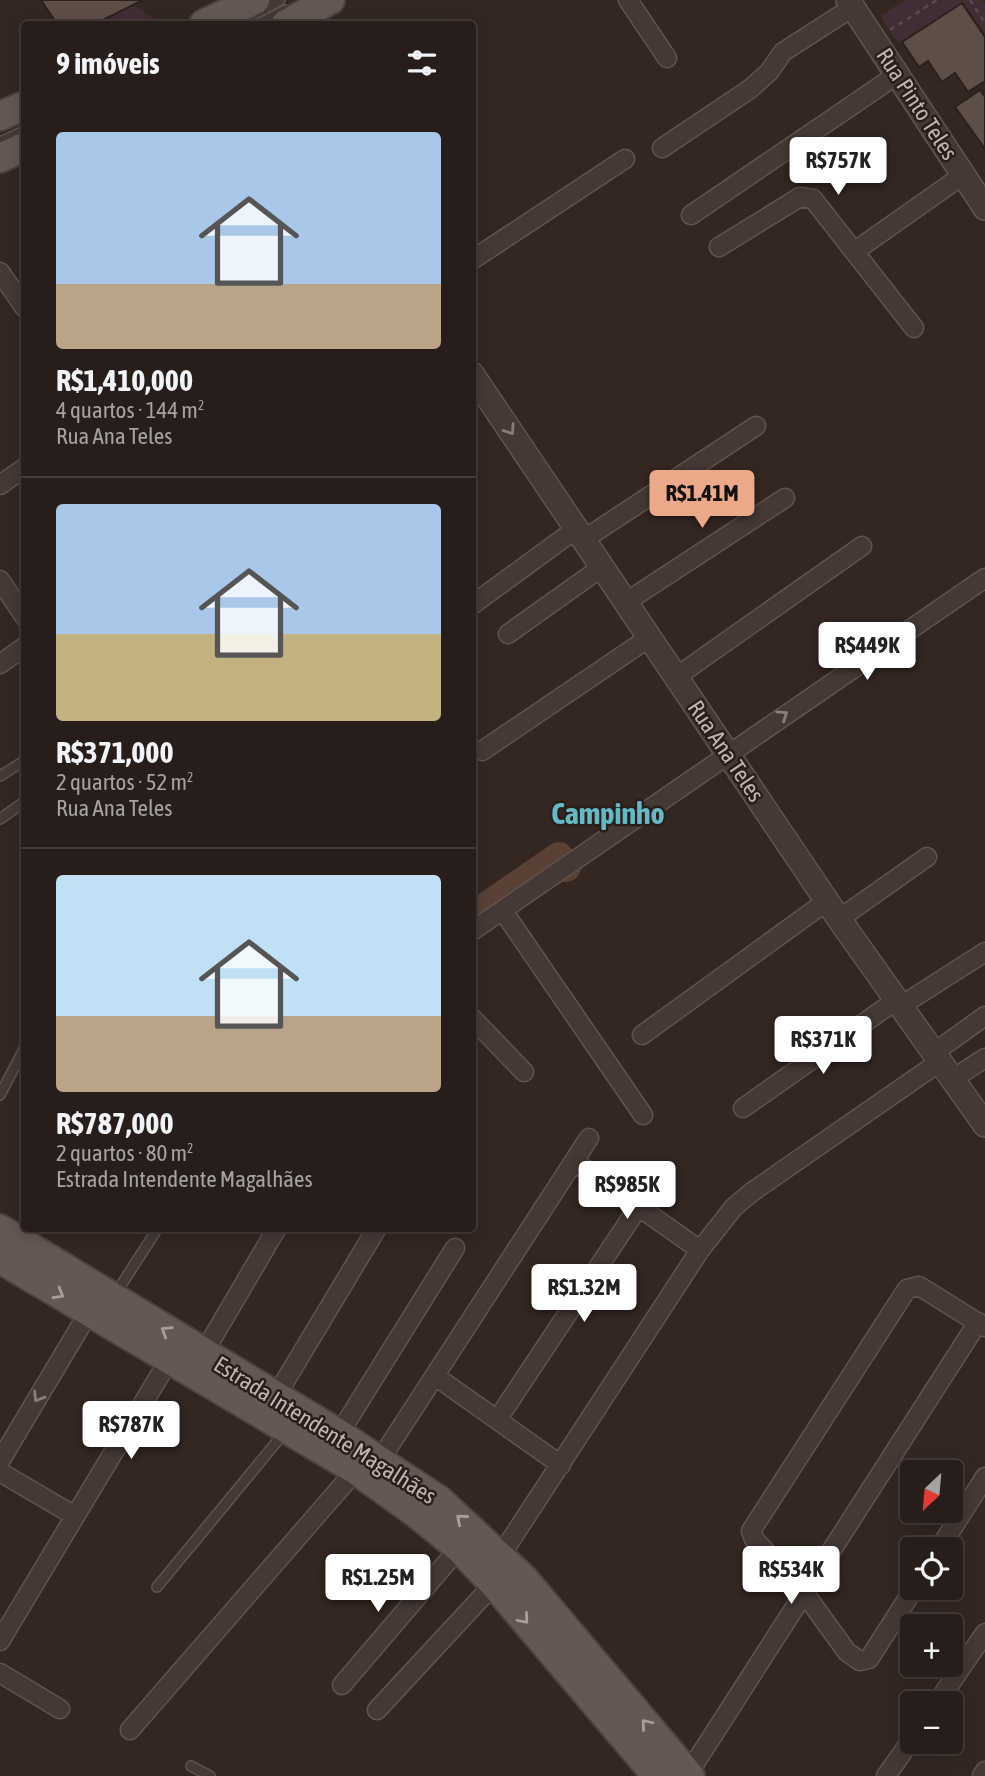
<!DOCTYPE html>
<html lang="pt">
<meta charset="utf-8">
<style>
body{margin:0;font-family:"Asap Condensed",sans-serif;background:#2f2623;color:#f1f3f6;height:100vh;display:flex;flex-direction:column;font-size:26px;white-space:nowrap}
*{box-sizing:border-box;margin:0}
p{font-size:23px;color:#a4a2a2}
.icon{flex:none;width:38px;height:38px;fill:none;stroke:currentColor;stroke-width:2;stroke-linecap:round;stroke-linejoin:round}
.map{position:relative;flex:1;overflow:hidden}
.details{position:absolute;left:21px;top:21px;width:455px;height:1211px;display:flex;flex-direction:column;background:#271d1a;border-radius:7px;box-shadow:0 4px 18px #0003,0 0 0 2px #433b39}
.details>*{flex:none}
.needle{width:46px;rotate:206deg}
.tools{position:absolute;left:900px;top:1460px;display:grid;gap:14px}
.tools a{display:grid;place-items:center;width:63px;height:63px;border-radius:7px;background:#271d1a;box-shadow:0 4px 18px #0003,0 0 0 2px #433b39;font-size:35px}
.price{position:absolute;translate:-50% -60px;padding:0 16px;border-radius:7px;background:#fff;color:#222;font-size:23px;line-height:46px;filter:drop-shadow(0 2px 4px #0008)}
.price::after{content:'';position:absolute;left:50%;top:42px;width:21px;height:16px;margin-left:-10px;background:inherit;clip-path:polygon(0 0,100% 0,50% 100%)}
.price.on{background:#eca98a;color:#111}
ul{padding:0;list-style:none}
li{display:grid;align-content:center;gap:14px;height:371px;padding:0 35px}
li+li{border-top:2px solid #433b39}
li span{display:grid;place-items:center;height:217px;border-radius:7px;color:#555}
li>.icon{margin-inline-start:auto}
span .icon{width:126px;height:126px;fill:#fffc;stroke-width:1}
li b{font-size:30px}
h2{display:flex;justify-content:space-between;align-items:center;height:84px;padding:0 35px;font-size:30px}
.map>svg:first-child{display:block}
</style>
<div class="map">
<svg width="985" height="1776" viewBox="0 0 985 1776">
<rect width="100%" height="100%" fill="#342722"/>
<path fill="#412d36" d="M905,0H982L985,4V34L963,2L898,43L880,16Z
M134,5L161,24H95Z"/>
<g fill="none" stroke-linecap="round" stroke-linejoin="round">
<path stroke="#594136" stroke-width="30" d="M472,917L559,857L566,867"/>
</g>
<path fill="#5d4e48" stroke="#2b211c" stroke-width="2" d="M41,0H143L95,24H57Z
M962,3L985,37V81L968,92L955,73L942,82L928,61L919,67L902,42Z
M980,90L985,97V149L955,107Z"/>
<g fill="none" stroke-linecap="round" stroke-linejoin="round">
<defs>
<path id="service" d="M257,13L280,0
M259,24L285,10
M0,142L24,131
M0,776L24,761
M0,819L24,802
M0,1095L24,1049
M116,1293L158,1228
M157,1587L284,1433
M191,1766L210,1776"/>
<path id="minor" d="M628,0L667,58
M662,148L750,89L769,72L783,52L853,7
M691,215L898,74
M719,247L800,197L813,199L914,328
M855,251L963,175
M472,260L625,159
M0,272L24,307
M0,485L24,468
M583,540L756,426
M0,580L24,616
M626,602L785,498
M472,605L576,529
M508,634L602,567
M0,664L24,647
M676,677L862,546
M482,751L650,637
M503,911L643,1115
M839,919L927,857
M472,931L985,578
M899,1007L985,952
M472,1018L524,1072
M642,1035L827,901
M932,1054L985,1016
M951,1080L985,1058
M743,1108L895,1001
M575,1162L700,1250
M203,1354L277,1228
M435,1376L561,1465
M276,1396L377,1228
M497,1420L639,1206
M339,1434L455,1248
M380,1460L589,1138
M0,1461L89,1312
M0,1472L75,1516
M939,1549L985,1477
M501,1555L700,1250L734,1207L752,1192L938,1063
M915,1587L869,1659L860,1661L847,1652L805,1594L754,1539L751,1531L907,1289L919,1286L985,1327
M0,1641L169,1360
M0,1673L60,1709
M342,1685L459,1548
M937,1703L985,1633
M377,1710L494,1584
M130,1730L356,1470
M688,1774L978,1322
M886,1776L912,1739
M982,1776L985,1771"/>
<path id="tertiary" d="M848,0L985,208
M472,374L839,919L985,1125"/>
<path id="primary" d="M204,24L255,0
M286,24L330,0
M0,116L24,106
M0,158L24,147
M0,1229L339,1434L439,1500L524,1579L690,1776
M0,1259L356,1470L416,1513L459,1548L494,1584L657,1776"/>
</defs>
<use href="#service" stroke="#5f544f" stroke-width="12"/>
<use href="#minor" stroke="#5f544f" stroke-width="21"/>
<use href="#tertiary" stroke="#5f544f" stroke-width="26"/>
<use href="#primary" stroke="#4e423e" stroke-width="32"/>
<path stroke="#5a484b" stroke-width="2.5" stroke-dasharray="5 5" stroke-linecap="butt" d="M970,0L985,23
M890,30L937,0"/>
<use href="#service" stroke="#453935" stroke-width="9"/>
<use href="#minor" stroke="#453935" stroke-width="18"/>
<use href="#tertiary" stroke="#453935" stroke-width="23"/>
<use href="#primary" stroke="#655853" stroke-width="28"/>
</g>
<defs><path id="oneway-chevron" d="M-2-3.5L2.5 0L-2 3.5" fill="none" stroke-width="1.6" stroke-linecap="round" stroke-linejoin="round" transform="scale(1.75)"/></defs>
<g stroke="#897d78">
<use href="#oneway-chevron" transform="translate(510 430) rotate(56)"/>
<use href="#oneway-chevron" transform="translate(783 715) rotate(-34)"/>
<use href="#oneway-chevron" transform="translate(38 1397) rotate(121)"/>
</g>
<g stroke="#aa9e98">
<use href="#oneway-chevron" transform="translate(59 1294) rotate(30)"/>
<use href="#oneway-chevron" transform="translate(166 1331) rotate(-148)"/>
<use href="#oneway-chevron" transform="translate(461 1519) rotate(-139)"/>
<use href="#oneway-chevron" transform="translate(524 1619) rotate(50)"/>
<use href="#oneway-chevron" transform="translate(646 1724) rotate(-130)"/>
</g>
<g text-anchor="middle" stroke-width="5" stroke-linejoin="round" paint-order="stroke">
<g font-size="23" fill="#c1b5af" stroke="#291f1a">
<text transform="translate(917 104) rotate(57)" y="8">Rua Pinto Teles</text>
<text transform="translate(726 751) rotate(56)" y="8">Rua Ana Teles</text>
<text transform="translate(325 1430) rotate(32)" y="8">Estrada Intendente Magalhães</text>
</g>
<g font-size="30" font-weight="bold" fill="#65b9c7" stroke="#291f1a">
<text x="608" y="824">Campinho</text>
</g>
</g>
</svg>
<div class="tools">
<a><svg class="needle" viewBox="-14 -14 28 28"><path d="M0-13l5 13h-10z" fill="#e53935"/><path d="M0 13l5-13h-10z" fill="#a4a2a2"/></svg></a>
<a><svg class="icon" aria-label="locate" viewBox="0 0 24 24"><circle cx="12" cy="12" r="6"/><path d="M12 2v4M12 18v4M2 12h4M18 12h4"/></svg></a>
<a>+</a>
<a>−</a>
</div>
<b class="price" style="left:838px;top:197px">R$757K</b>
<b class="price on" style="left:702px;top:530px">R$1.41M</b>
<b class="price" style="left:867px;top:682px">R$449K</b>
<b class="price" style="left:823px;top:1076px">R$371K</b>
<b class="price" style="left:627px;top:1221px">R$985K</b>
<b class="price" style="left:584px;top:1324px">R$1.32M</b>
<b class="price" style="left:131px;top:1461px">R$787K</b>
<b class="price" style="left:791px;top:1606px">R$534K</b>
<b class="price" style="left:378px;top:1614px">R$1.25M</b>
<section class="details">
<h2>9 imóveis<svg class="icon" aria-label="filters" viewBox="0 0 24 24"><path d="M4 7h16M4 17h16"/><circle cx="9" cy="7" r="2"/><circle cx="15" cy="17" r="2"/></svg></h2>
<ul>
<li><span style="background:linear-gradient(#a9c7e8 70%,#b9a48a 0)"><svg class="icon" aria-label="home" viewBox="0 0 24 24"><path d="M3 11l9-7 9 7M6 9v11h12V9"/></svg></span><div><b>R$1,410,000</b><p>4 quartos · 144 m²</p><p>Rua Ana Teles</p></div></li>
<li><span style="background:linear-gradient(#a9c7e8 60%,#c2b280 0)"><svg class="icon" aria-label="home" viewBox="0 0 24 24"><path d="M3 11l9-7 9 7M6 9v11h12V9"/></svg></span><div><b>R$371,000</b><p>2 quartos · 52 m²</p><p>Rua Ana Teles</p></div></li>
<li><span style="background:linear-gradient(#bfe0f5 65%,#b9a48a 0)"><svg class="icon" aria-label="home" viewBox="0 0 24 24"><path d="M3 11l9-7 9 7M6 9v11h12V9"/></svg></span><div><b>R$787,000</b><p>2 quartos · 80 m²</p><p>Estrada Intendente Magalhães</p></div></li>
</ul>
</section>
</div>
